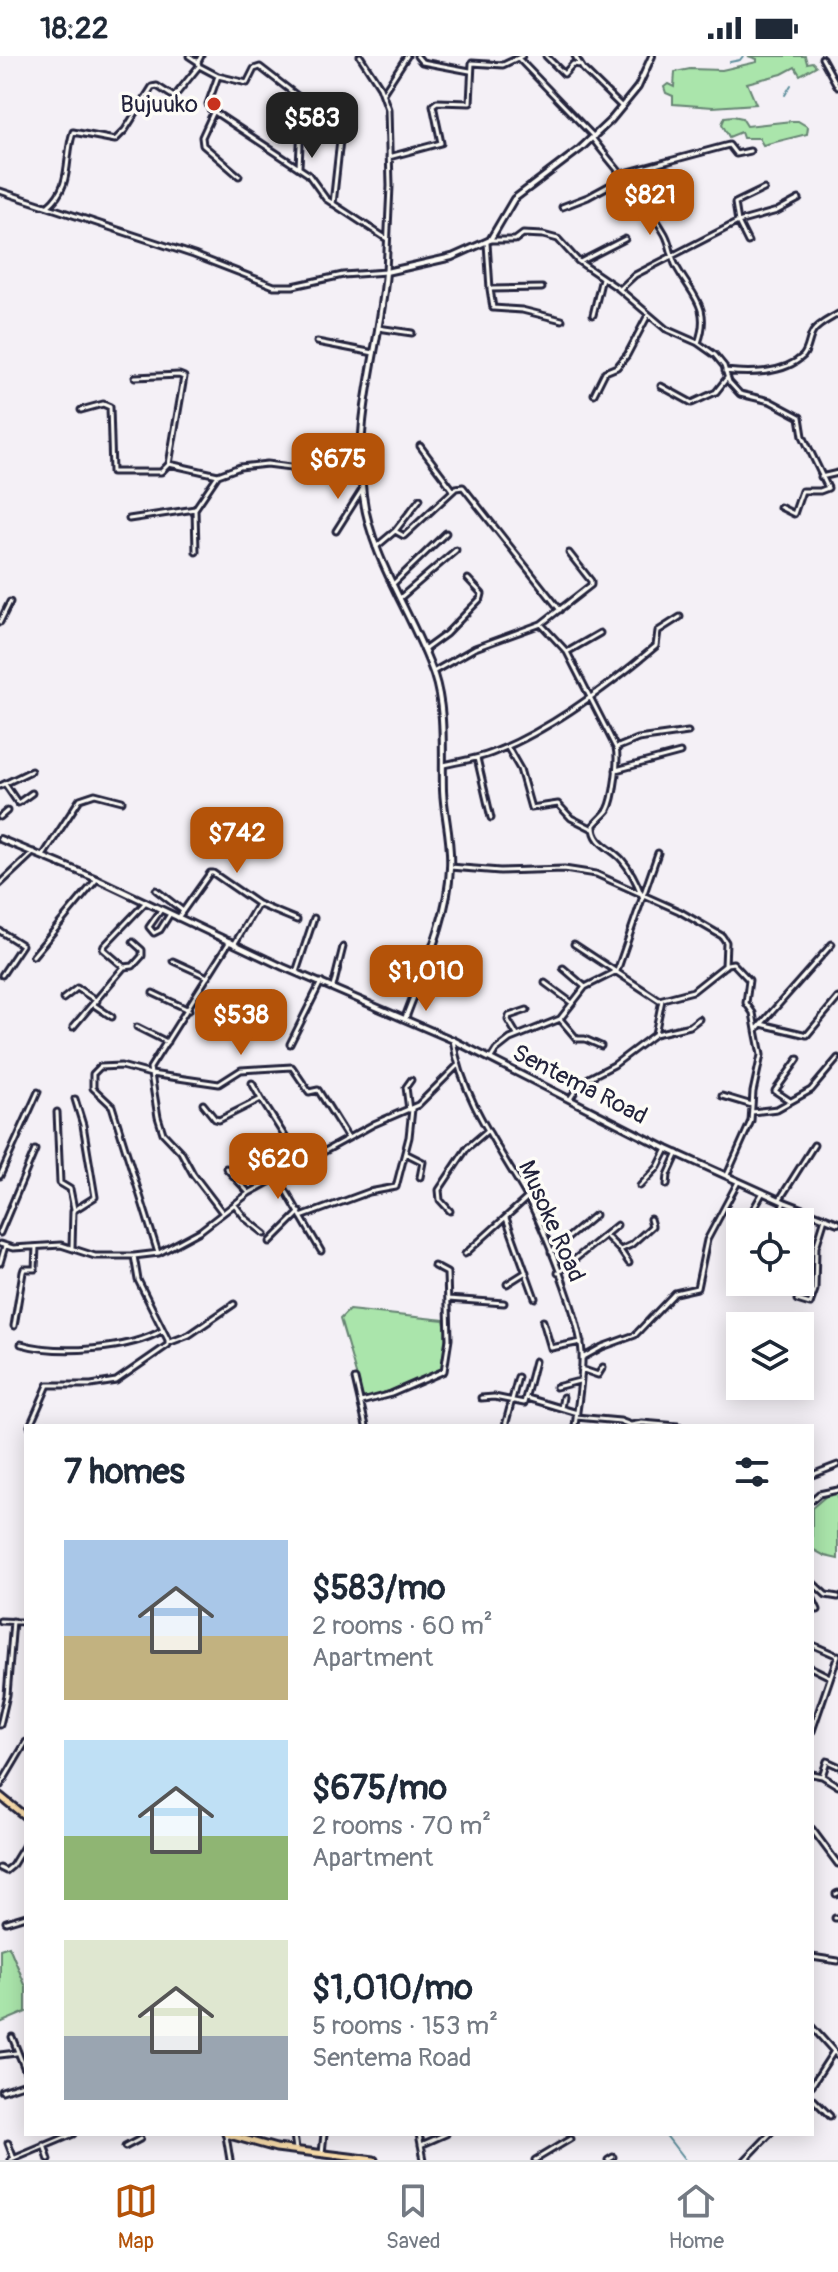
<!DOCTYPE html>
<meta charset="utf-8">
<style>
body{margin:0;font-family:Pangolin,sans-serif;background:#f2f2f3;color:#1f2937;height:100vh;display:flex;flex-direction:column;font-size:30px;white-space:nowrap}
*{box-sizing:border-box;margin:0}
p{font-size:26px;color:#747a83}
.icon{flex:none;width:44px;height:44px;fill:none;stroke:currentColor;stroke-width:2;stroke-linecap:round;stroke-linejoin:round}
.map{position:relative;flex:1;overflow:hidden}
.details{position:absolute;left:24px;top:1368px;width:790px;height:712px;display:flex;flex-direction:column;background:#fff;border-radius:0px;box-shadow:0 4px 20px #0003}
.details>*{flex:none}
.fabs{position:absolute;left:726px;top:1152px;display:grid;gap:16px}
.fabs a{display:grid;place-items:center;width:88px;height:88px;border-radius:0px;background:#fff;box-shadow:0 4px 20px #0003;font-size:40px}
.price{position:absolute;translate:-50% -68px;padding:0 18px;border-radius:16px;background:#b45309;color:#fff;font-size:26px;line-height:52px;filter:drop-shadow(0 2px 4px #0008)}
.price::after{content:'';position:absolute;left:50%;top:48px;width:24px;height:18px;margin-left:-12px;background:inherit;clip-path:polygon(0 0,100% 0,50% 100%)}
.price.current{background:#222;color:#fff}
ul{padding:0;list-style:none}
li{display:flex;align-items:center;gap:24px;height:200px;padding:0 40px}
li span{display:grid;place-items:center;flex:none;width:224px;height:160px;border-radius:0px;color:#555}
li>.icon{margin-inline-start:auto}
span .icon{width:96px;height:96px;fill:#fffc;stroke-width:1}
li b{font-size:34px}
h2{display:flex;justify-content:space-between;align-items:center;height:96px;padding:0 40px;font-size:34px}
.status{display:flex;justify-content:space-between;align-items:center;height:56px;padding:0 40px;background:#fff;direction:ltr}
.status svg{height:22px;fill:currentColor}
.dock{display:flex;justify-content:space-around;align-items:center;height:112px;border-top:2px solid #e0e1e3;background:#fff;font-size:22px;color:#747a83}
.dock a{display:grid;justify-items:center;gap:4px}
.dock .current{color:#b45309}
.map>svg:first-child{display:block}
</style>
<div class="status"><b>18:22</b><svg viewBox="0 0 49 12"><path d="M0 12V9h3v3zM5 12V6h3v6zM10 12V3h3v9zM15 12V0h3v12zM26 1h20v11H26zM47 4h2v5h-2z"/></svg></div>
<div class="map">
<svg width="838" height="2104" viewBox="0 0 838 2104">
<rect width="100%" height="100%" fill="#f4f0f6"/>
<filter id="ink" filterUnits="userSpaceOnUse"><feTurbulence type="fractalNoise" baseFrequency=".0125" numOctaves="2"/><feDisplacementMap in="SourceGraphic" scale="16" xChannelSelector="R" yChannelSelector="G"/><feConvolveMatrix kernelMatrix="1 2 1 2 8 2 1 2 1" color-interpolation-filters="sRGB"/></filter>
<g filter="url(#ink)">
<path fill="#aae5ab" stroke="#668473" stroke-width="2" d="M748,0H805L807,7L812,6L816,10L800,19L795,11L782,18L747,27L756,48L713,51L673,48V40L666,37L664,31L668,28L674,31L675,16L690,13L722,14L757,6V3Z
M733,60L742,62L747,70L792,65H798L808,71L807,78L763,89L759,82H743L741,76L729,81L722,68L725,61Z
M349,1254L444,1264L446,1274L442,1314L377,1340L363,1342L340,1263Z
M838,1437V1503L825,1500L812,1493V1452L826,1440Z
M9,1890L26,1931V1956L0,1967V1893Z"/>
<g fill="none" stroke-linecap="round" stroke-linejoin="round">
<path stroke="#5e8f9d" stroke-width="2" d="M730,6L740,4L743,0
M785,39L791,29
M622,46L640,21
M612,67L620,59
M602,68L619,50
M593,78L600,70
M602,78L609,70
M575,93L590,80
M548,114L573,95
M665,2078L685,2104"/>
<defs>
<path id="street" d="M189,0L198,6
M201,0L198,6L199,10L218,20L208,48L210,53L308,118L326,143L387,183
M417,0L422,6L470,15
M546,0L564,18L573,8L580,9
M575,0L583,13L622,51
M822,2L838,31
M519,3L594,81
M218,20L247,27L254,13L260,11L300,42L302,47L299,111
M383,37L407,0
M214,55L202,81L203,89L239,120
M593,83C617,115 645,143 665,178C670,187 671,198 675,208C690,238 712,249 698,287
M389,101L441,87L433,49L437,46L470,47L472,7L503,9L522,0
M621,118L725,90L729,89L736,98L750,95
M0,135L194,199L274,230H293L343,219L386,216L390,130L388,53L380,31L360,0
M333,148L340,84
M48,150C73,130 64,102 73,76L115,84L125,74L152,31L157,30L174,41L199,10
M562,151L588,141L625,121
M490,184H515L523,178L543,179L558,183L578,205L619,233L666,273L698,287L715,299L724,310L729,326L740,338L770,345L800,361L803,380L828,432L820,435H802L794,458L780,451
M748,186L738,166L777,155L799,143
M487,187L490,233L542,232
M580,206L625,183
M490,233L493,252L522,254L562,264
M620,233L635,219L738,166L735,147L764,133
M593,259L602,222
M378,272L412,277
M317,286L374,297
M725,315C749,318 784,318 803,300C809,293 808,284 813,276C818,268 830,263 838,258
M135,321L179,319L184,321L169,408
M661,330L692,347L716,336L727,322
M594,338L605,316L617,311L627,299L648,259
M81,354L103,348L110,351L112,416H161L169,408L218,419
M420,390L453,434
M821,421L838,417
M129,463L195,453
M336,475L362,434
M395,475L404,480L456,432L463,431L560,554
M376,491L395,475L420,443
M196,496L195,453L218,419L240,411L267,408L322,415L361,426
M393,528L446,477
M400,542L456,494
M0,566L10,546
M541,568L567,596L616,692C619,704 614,743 608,754C604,759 598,764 594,769C593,788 612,792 622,804C631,814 637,827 642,840
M424,594L446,578L481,542L482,538L468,523
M567,596L600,577
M433,616L475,592L541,568L591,529V525L569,497
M508,692L520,713L531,752L558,748L571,762L593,773
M616,692L638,683L688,676
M477,702L491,762
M444,709C460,705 477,703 492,697C547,676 611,628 656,590L658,575L680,561
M616,714L680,697
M5,728L18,747L32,737
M0,730L31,715
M0,761L7,755
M43,800L80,743L95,738L122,745
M450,811L500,815L564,813L596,818L679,855L722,880L726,886L725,910
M0,828L34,796
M156,834L183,855
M258,848L297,864
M161,854L149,871L154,877L160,874L170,858
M178,862L210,817H213L258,848L235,887
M0,875L22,889L2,919
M574,888L659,944L693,935L727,908L733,907L749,924L746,947L753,957L756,974
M33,900L97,823
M173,905L208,921
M124,911L133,910L142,900V894L133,886
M563,912L585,931
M296,916L314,862
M545,927L572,947
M333,931L343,891
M153,937L189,954
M63,943L77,932L97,945
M94,949L112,961
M560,963L577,983H585L601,990
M761,968L807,979L838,942
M73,971L124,911L103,893L104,890L146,846
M137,971L167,986
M655,978L662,944
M517,979L508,964L509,960L527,954
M453,984C461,1039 497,1089 525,1137C543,1170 580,1261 582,1297C583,1321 578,1346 575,1370
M290,988L321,926
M491,1002L496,994L510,983L560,963L585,931L617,915L658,797
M252,1027L261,1043
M722,1040L752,1049
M570,1043L581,1026L614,1009L655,978L690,970L699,963
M790,1045L775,1035L798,1003
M203,1048L215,1063L219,1064L261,1043L303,1109
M409,1054L406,1031L411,1024
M57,1056L60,1127L70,1133L74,1153
M752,1056L777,1053L811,1034L838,1002
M405,1097L423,1106L420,1121
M226,1112L249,1137
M727,1119L751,1065L753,1036L761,999L756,974L832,888
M0,1120L38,1036
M278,1121L321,1195
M667,1129L668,1119L678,1097
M640,1130L658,1111L667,1093
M780,1143L814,1089
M235,1149L246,1163L265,1178
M450,1155L440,1144L439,1134L467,1092L488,1074
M222,1156L193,1118L181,1096L163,1077L158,1061L150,1012L230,885
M301,1161L369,1136L396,1131L409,1081L412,1053
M506,1162L535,1242
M746,1166L762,1138
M777,1166L784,1146
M0,1177L35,1094
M605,1179L620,1194L631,1189L652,1170L650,1163
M737,1183L740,1178
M270,1186L300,1156
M0,1188L13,1192L61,1189L95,1200H134L159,1197L200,1175L249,1137L278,1121L374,1068L418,1049L457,1010
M72,1191L73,1155L95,1141L83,1069L75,1043
M620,1194L629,1207
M551,1196L595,1159
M158,1197L112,1050L93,1032V1018L100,1011L121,1010L151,1018L219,1028L241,1014L292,1011L309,1036L318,1034L348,1082
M465,1198L527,1142
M0,1207L5,1190
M558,1217L617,1169
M507,1228L526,1216
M448,1243L504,1247
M797,1244L810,1248L815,1234L816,1191L825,1162
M543,1265L551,1292L581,1286
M14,1270L23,1216L24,1213H35L36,1191
M168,1287L189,1279L234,1248
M21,1288C59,1299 129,1294 163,1274
M582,1302L602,1291L635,1279L675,1237L697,1232L707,1184L738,1126
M581,1313L598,1319L603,1311
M355,1323L366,1370
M556,1331L579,1325
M481,1342L494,1341L524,1347L535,1305
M527,1342L577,1357
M361,1346L391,1338L444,1315L449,1283L447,1217L434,1210
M561,1352L563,1341
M576,1361L620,1365L633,1370
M631,1369L642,1367L678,1370
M30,1370L48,1329H91L116,1325L168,1289V1284L138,1224L134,1200
M505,1370L518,1321
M812,1419L838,1409
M812,1444L819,1438L838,1434
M812,1526L826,1539L838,1541
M812,1541L818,1554
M0,1565L26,1566
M813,1589L838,1600
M812,1612L830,1621
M0,1669L7,1639L13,1565
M812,1675L838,1599
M812,1718L822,1720L838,1730
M822,1720L827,1705L838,1710
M0,1730L26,1686
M812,1773L838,1808
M0,1812L6,1815L12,1810L26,1787
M836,1838L838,1837
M835,1862H838
M6,1866L26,1860
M812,1901L838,1905
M812,1971L838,2000
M12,1981L26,2016
M0,1999L16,1997
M812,2029L834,1995
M2,2035L26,2027
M812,2042L830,2060
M294,2078L296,2094
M419,2078L424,2104
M226,2080L230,2104
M8,2087L14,2103
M44,2089L49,2104
M421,2089L446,2078
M125,2091L140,2083
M322,2097L324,2078
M11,2104L73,2078
M535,2104L570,2083
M608,2104L613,2101
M745,2104L770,2078"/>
<path id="secondary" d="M0,783L97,823L283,911L453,984L667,1093L784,1146L838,1167
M405,963C423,914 448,864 450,812C452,785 444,760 443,734C442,696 446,655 434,619C413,558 371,504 363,439C353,363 380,291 386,216L452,201L490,184L514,143L580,93L611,64L638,31L652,0"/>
<path id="primary" d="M0,1740L26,1761
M226,2078L276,2092L374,2104"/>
</defs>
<use href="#street" stroke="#22223b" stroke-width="9"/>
<use href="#secondary" stroke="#22223b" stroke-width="10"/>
<use href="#primary" stroke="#22223b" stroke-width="11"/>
<use href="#street" stroke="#fdfcf7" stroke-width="3"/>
<use href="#secondary" stroke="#fdfcf7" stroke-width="4"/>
<use href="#primary" stroke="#faddab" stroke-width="5"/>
</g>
</g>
<circle fill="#c8321e" stroke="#fdfcf7" stroke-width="3" cx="214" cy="48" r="8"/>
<g text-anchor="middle" stroke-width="7" stroke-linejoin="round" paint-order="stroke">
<g font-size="24" fill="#22223b" stroke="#fdfcf7" text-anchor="end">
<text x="198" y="56">Bujuuko</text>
</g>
<g font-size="24" fill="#22223b" stroke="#fdfcf7">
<text transform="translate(580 1028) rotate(27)" y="8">Sentema Road</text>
<text transform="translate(552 1165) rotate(66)" y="8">Musoke Road</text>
</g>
</g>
</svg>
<div class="fabs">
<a><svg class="icon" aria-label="locate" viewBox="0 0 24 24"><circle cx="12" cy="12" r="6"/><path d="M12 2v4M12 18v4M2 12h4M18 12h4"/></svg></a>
<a><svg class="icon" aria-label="layers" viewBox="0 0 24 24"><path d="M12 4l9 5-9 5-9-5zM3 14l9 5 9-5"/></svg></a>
</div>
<b class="price current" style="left:312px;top:104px">$583</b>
<b class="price" style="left:650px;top:181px">$821</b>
<b class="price" style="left:338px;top:445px">$675</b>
<b class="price" style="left:237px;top:819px">$742</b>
<b class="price" style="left:426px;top:957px">$1,010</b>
<b class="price" style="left:241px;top:1001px">$538</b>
<b class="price" style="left:278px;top:1145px">$620</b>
<section class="details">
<h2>7 homes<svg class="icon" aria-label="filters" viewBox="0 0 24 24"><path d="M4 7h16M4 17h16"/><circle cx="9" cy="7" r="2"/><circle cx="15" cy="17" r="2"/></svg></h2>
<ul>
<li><span style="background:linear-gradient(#a9c7e8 60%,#c2b280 0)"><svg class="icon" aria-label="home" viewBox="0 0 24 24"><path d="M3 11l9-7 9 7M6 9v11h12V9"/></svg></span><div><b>$583/mo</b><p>2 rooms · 60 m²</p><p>Apartment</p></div></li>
<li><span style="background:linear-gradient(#bfe0f5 60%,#8fb573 0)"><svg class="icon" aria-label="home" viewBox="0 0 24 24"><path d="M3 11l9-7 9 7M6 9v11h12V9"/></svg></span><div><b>$675/mo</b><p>2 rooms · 70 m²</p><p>Apartment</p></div></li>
<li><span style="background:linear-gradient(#dfe7d0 60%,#9aa5b1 0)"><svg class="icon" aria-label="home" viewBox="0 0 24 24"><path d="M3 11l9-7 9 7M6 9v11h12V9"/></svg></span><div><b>$1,010/mo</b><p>5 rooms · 153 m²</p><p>Sentema Road</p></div></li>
</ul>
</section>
</div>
<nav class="dock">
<a class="current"><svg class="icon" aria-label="map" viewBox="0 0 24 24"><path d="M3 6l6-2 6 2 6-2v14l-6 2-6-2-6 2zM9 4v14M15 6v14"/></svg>Map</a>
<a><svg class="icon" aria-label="saved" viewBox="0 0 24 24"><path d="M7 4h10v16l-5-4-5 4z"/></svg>Saved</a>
<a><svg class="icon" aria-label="home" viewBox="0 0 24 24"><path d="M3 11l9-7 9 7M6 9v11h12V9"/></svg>Home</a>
</nav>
